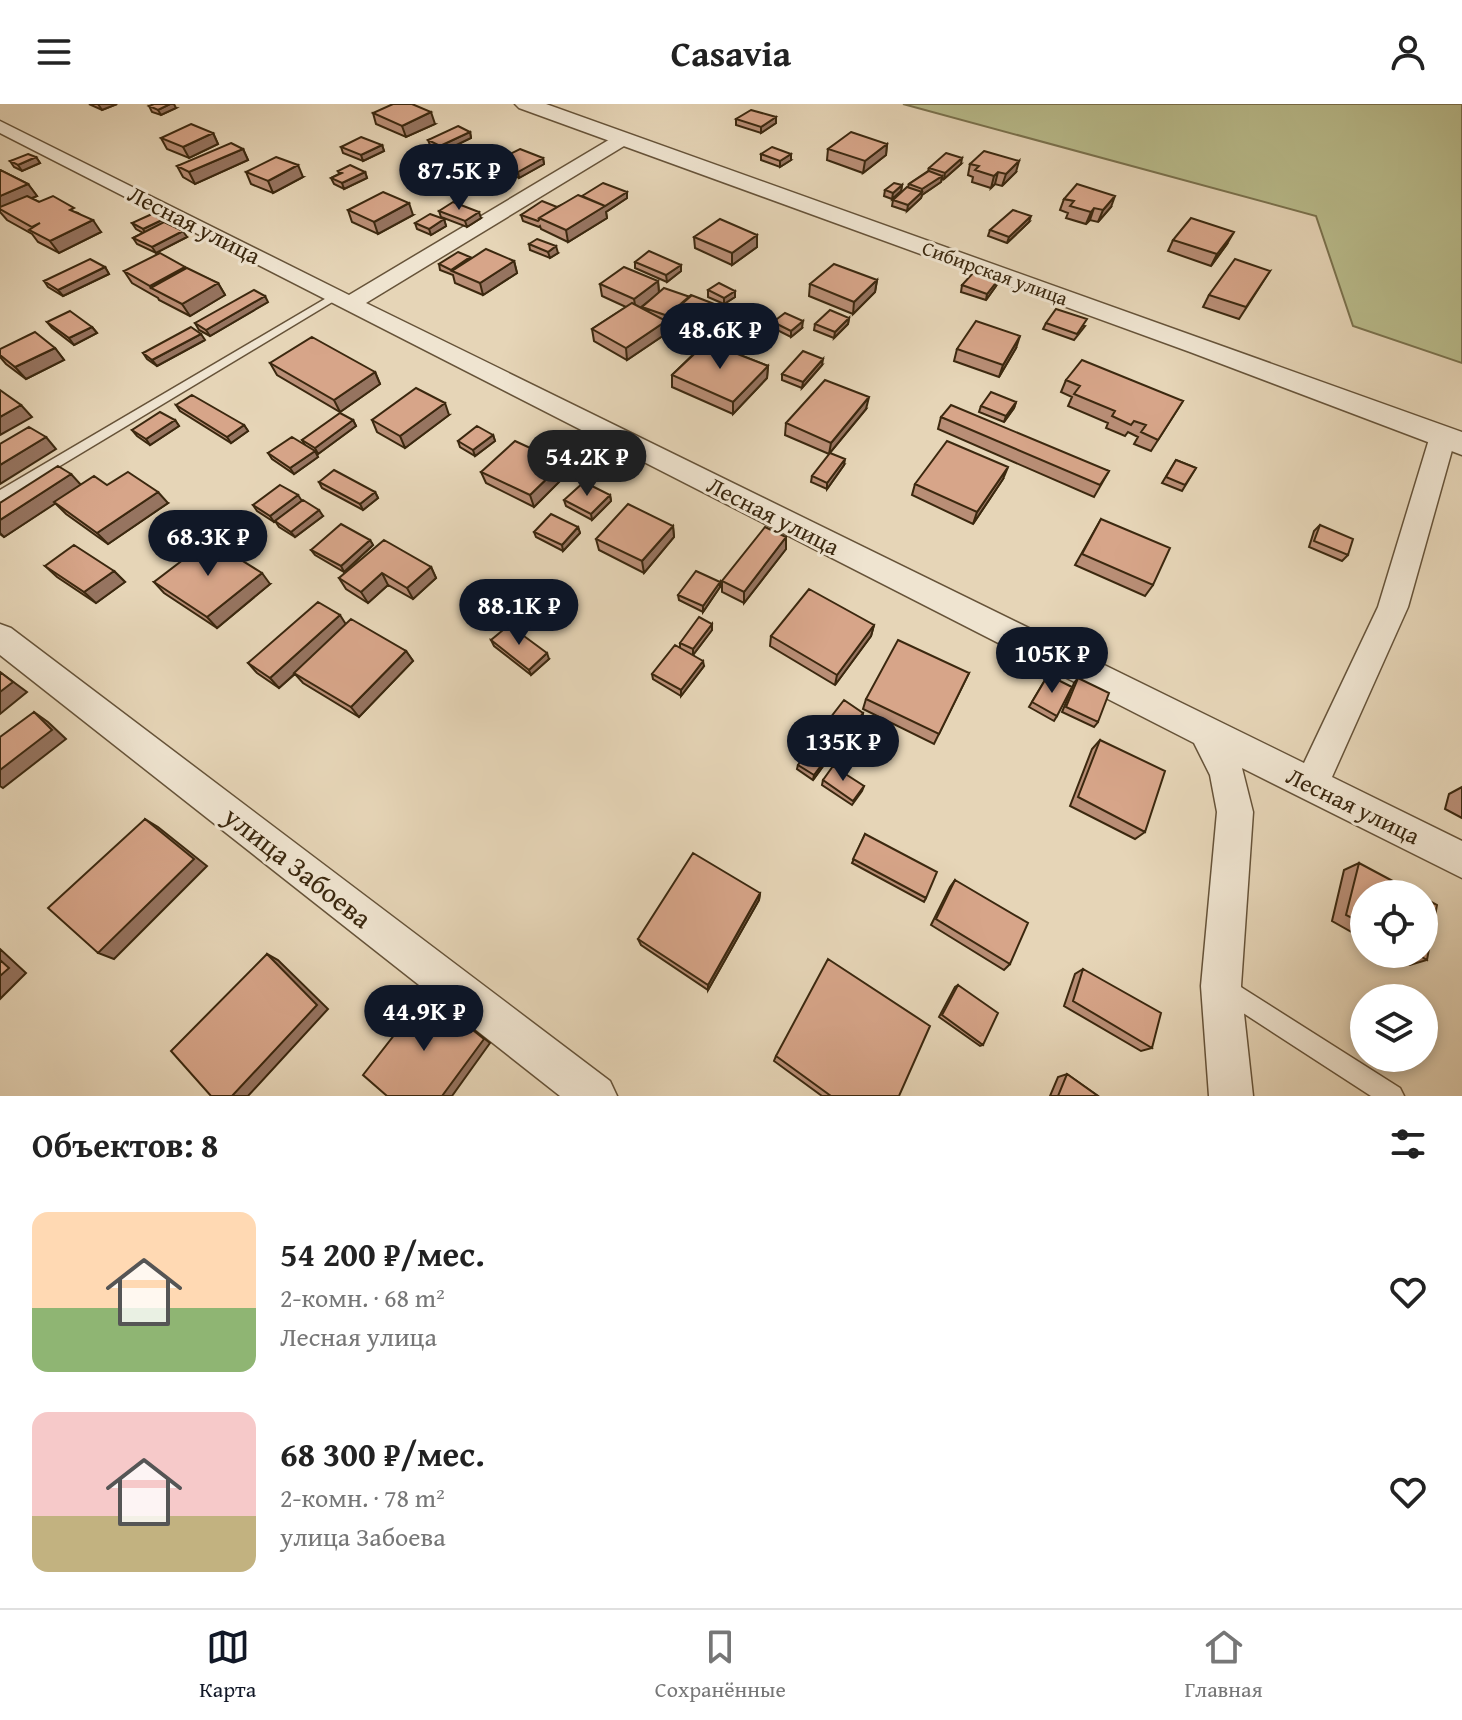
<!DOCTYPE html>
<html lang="ru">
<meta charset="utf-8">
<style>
body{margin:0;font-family:"Gentium Book Plus",serif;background:#f6f6f6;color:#222;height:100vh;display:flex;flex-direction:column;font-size:30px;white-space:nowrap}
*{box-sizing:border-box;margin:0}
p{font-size:26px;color:#767676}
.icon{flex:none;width:44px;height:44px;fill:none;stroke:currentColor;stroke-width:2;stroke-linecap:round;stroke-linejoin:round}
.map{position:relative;height:992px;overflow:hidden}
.sheet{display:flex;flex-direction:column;background:#fff;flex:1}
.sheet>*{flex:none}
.tools{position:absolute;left:1350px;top:776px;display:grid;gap:16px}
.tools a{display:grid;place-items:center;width:88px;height:88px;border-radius:50%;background:#fff;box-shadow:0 4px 12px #0003;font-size:40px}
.price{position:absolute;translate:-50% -68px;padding:0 18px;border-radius:28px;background:#111827;color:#fff;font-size:26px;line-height:52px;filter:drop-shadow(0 2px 4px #0008)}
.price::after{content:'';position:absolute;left:50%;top:48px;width:24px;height:18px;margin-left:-12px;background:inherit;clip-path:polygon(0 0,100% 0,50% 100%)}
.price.on{background:#222;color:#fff}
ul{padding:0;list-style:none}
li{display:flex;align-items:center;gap:24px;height:200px;padding:0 32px}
li span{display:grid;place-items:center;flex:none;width:224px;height:160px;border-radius:16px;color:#555}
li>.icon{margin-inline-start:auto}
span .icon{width:96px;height:96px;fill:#fffc;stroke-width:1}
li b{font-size:34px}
h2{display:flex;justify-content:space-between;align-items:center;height:96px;padding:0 32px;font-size:34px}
header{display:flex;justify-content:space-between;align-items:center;height:104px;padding:0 32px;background:#fff;font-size:36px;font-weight:700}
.menu{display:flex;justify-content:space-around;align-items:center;height:112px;border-top:2px solid #e0e0e0;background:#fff;font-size:22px;color:#767676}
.menu a{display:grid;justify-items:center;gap:4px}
.menu .on{color:#111827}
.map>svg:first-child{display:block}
</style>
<header><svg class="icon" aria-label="menu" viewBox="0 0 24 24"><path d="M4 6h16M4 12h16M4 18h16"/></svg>Casavia<svg class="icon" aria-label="person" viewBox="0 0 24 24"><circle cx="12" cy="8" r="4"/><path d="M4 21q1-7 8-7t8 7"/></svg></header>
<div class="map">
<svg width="1462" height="992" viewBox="0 0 1462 992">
<rect width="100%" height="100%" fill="#e6d5b7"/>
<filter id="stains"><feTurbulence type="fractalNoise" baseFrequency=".0025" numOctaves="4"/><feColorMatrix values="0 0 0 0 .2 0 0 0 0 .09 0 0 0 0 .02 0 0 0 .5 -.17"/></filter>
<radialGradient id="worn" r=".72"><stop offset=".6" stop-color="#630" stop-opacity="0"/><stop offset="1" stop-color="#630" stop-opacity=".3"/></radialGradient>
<path fill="#b9bc8c" stroke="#7a724e" stroke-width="2" d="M903,0H1462V259L1353,222L1316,112Z"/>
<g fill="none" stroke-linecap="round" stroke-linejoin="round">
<defs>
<path id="service" d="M335,189L341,192L339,194L0,398V386Z
M1225,873L1400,984L1404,992H1371L1217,892L1214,884L1217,876Z"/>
<path id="minor" d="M0,17L349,191L617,31H629L632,35L629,39L366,199L1304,659L1378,503L1430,332L1434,326L1443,323L1452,326L1456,332L1408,503L1332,673L1462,737V774L1242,664L1253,708L1241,882L1253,992H1209L1201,882L1217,708L1210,671L1194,639L0,29Z
M0,520L11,524L610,977L617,992H560L0,551Z"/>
<path id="tertiary" d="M515,0H546L1462,328V351L1190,248L519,4Z"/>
</defs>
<use href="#service" stroke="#665339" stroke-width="3"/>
<use href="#minor" stroke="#665339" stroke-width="3"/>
<use href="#tertiary" stroke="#665339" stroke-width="3"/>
<use href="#service" fill="#efe4d0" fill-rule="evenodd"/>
<use href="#minor" fill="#efe4d0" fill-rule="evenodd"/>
<use href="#tertiary" fill="#efe4d0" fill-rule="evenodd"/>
</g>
<path fill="#b98e76" stroke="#3b280f" stroke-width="2" d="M89,0H117L102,6Z
M149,2L176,4L161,11L152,8Z
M373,9L435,20L406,33L376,20Z
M776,13V19L761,29L736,21V15Z
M470,28L471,34L442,48L430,41L428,36Z
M213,29L218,40L189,54L167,45L161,34Z
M887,40L886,51L863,69L827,56L828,45Z
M382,41L384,47L363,57L343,49L341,43Z
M243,45L248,56L195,80L183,73L177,62Z
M761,50L791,56L780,63L761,56Z
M36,53L40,59L22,67L14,63L10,57Z
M543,54L544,60L519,74L496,64L494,58Z
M961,60L944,75L942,74L941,78L922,91L921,94L907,107L892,102L893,96L908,83L909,80L928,67L929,64Z
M970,60L1016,68L1002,82L995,80L991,84L972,78L973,73L968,71Z
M0,66L28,80L37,92L31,94L39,98L78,109L101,128L59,149L38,138L32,130L7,116L0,108Z
M338,67L365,68L367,74L344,85L334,80L331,74L339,70Z
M246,68L303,73L273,89L251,80Z
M902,81L901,87L892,95L884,92L885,86Z
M627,88V94L606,108L607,114L568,138L541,125L540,122L539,123L523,117L521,111L557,103L582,92Z
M1064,95L1111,103L1098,118L1090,116L1086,120L1066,114L1068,109L1060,106Z
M348,106L413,111L378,130L352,118Z
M439,107L481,114L467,123L441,113Z
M444,115L446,122L431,131L417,125L415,119Z
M162,116L163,119L187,133L156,149L137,140L133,134L143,129L136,125L132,119Z
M1029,118L1007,139L988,132L990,126Z
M757,131V143L732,161L695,144L694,133Z
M1173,136L1227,140L1211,162L1168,147Z
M529,140L558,149L550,154L530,146Z
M471,154L514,157L517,169L483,191L455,179L453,171L440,166L439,160Z
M635,158L681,161V167L667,178L635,164Z
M105,163L109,170L63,192L48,183L44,177Z
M186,165L218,179L225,191L190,212L159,196L158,194L132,179L124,167Z
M1270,167L1239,215L1203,203L1209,191Z
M877,176L875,188L853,210L809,192L810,180Z
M658,177L659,188L753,215V227L732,248L768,262L767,274L733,310L672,283V271L706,238L669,223V218L666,217L667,229L627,256L594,237L592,225L626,203L602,192L600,180Z
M962,181L996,182L986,196L961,188Z
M708,186L735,187V193L724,200L708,193Z
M268,198L210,232L199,226L195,219Z
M849,214L848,220L834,234L814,226L815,220Z
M47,218L92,223L97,229L74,241L52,224Z
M773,218L802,224L791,233L773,224Z
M1046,219L1085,222L1074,236L1043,225Z
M205,236L157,262L147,255L143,249Z
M55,244L64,256L26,275L6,260L0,253V245Z
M1016,244L999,273L954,257L957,245Z
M270,259L375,268L380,280L340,308L277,271Z
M822,261L802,284L782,276V270Z
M1066,276L1183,297L1151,347L1134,340L1138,333L1128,328L1125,332L1106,324L1108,319L1068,302L1072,293L1061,288Z
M1016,298L1014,304L1004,318L979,308L981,302Z
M176,301L244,321L248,327L231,339L180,307Z
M866,305L829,350L785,331L786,319Z
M449,311L405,344L377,328L372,316Z
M941,313L1109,367L1094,393L938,325Z
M175,316L179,322L150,341L137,332L132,326Z
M353,316L356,322L318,350L315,348L318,353L294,370L272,355L268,349L305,341L302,336Z
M493,331L495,337L475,352L460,343L458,337Z
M1176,356L1196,364L1182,387L1162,379Z
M844,361L827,385L811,378L812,372Z
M481,368L566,371L534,403L486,379Z
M1003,375L973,420L912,391L915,380Z
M319,378L375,388L378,394L363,406L322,384Z
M81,381H107L168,399L108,440L66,410L55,399L4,433L0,430V399Z
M610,391L611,397L592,416L566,402L564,396Z
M302,397L323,412L295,433L279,423L275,417L274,418L257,407L253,401Z
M1101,415L1153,481L1145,492L1075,461Z
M1320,421L1348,451L1342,457L1309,443L1314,427Z
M673,422L674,433L644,469L599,446L596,435Z
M578,423L580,429L563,447L536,433L534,428Z
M786,433V445L744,499L722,488V477Z
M370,436L373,441L344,468L315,451L311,446Z
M45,462L114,467L125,478L96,499L57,473Z
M431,463L436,474L413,495L388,481L368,499L346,485L339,474Z
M154,478L270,480L217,524L164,489Z
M720,483L703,508L679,496L678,491Z
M549,493L551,499L535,515L515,502L513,497Z
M346,520L406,547L413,557L359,613L303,579L295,570L279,584L257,569L248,559Z
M712,520V526L693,551L704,562L681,592L653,575L652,570L680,544V539Z
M874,521L871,532L835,581L770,542L771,532Z
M491,536L549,555L531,571L494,542Z
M969,569L934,640L863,605L866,595Z
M1048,571L1057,612L1054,617L1029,603Z
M1078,574L1098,618L1094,623L1062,608L1074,579Z
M863,609L862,614L843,639L823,626L824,622Z
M1100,636L1145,728L1135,735L1070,702L1092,645Z
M837,643L813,676L797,665L798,661Z
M823,676L864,682L862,687L852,701L822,681Z
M1462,683V714L1445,705L1449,690Z
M865,730L926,794L924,798L852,759Z
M1359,759L1364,790V835L1332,817L1344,766Z
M955,776L1010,860L1004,866L931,821L950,783Z
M760,789L759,796L708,886L641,841L638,835Z
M1390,850H1424L1427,856L1410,861Z
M1083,865L1152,944L1141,947L1064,902L1075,870Z
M958,881L983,941L980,942L939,913L955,883Z
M776,952L899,992H822L774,957Z
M1067,970L1098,992H1050L1058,973Z"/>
<path fill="#967460" stroke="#3b280f" stroke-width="2" d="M98,0H117L102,6Z
M170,0H174L176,4L161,11L158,6Z
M431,8L435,20L406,33L402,22Z
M776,13V19L761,29V23Z
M470,28L471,34L442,48L440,42Z
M213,29L218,40L189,54L183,43Z
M887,40L886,51L863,69L865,57Z
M382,41L384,47L363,57L361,51Z
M243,45L248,56L195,80L189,68Z
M791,50V56L780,63V57Z
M36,53L40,59L22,67L18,61Z
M543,54L544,60L519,74L518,68Z
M962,54L961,60L944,75L945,69Z
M1019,57L1016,68L1002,82L1006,70Z
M298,61L303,73L273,89L268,77Z
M365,68L367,74L344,85L342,79Z
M998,68L995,80L991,84L994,72Z
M942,72L941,78L922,91L921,94L907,107L908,101L922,88V85Z
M28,80L37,92L3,106L0,105V92Z
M902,81L901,87L892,95L893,89Z
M627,88V94L606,108L607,114L568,138L566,126Z
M1115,92L1111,103L1098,118L1103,106Z
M409,99L413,111L378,130L374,118Z
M1094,104L1090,116L1086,120L1091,108Z
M479,108L481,114L467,123L465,117Z
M1031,112L1029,118L1007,139L1009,133Z
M444,115L446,122L431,131L429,125Z
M93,116L101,128L59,149L50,137Z
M162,116L165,122L146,131L143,125Z
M183,127L187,133L156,149L152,143Z
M1234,128L1227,140L1211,162L1217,150Z
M757,131V143L732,161V149Z
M556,142L558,149L550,154L548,148Z
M514,157L517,169L483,191L480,179Z
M681,161V167L667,178L666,171Z
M105,163L109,170L63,192L58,186Z
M185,163L192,175L151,184L150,182Z
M877,176L875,188L853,210L854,198Z
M998,176L996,182L986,196L987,190Z
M658,177L659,189L636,207L634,195Z
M218,179L225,191L190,212L182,200Z
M735,187V193L724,200V194Z
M265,192L268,198L210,232L206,226Z
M849,214L848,220L834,234L835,228Z
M753,215V227L732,248V236Z
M666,217L667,229L627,256L626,244Z
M803,217L802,224L791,233V227Z
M92,223L97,229L74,241L69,234Z
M201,230L205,236L157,262L152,256Z
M1020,232L1016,244L999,273L1003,261Z
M55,244L64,256L26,275L15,263Z
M823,255L822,261L802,284L803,278Z
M768,262L767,274L733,310V298Z
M375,268L380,280L340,308L334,296Z
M869,293L866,305L829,350L831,339Z
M1016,298L1014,304L1004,318L1006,312Z
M445,299L449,311L405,344L400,332Z
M21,301L32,313L0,331V313Z
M175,316L179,322L150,341L146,335Z
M353,316L356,322L318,350L315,344Z
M244,321L248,327L231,339L227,333Z
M493,331L495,337L475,352L473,346Z
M46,333L56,345L0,380V361Z
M315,347L318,353L294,370L290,364Z
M845,355L844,361L827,385V379Z
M563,359L566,371L534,403L530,391Z
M1008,363L1003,375L973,420L977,408Z
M71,370L82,382L4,433L0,429V416Z
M158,388L168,399L108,440L97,429Z
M375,388L378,394L363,406L360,400Z
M298,391L302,397L274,418L270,412Z
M610,391L611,397L592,416L591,410Z
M319,406L323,412L295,433L291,428Z
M673,422L674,433L644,469L642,457Z
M578,423L580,429L563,447L562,441Z
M786,433V445L744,499V488Z
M370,436L373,441L344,468L341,462Z
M431,463L436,474L413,495L407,484Z
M114,467L125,478L96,499L84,488Z
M262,469L270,480L217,524L207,513Z
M382,469L388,481L368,499L361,488Z
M720,478V483L703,508V502Z
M549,493L551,499L535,515L533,509Z
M340,511L347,522L279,584L270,574Z
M712,520V526L693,551V545Z
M874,521L871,532L835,581L837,571Z
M406,547L413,557L359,613L351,603Z
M547,549L549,555L531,571L529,566Z
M703,557L704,562L681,592V586Z
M0,568L27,588L0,610Z
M34,608L48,618L66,635L3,684L0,682V666Z
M863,609L862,614L843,639L844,634Z
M838,639L837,643L813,676L814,671Z
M145,715L158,723L207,762L114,855L98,849Z
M760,789L759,796L708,886V881Z
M0,845L26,869L0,895Z
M267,850L278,856L328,905L248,992H232Z
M427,889L490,939L452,992H442Z"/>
<path fill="#d7a589" stroke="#3b280f" stroke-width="2" d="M154,0H170L158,6L149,2Z
M393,0H412L431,8L402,22L373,9Z
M751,6L776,13L761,23L736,15Z
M191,20L213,29L183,43L161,34Z
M458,22L470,28L440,42L428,36Z
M851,28L887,40L865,57L828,45Z
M361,33L382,41L361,51L341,43Z
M231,39L243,45L189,68L177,62Z
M772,43L791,50L780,57L761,50Z
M520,45L543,54L518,68L494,58Z
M984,47L1019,57L1006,70L998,68L994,72L975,66L979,62L970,60Z
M946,49L962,54L945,69L929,64Z
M28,50L36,53L18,61L10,57Z
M276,53L298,61L268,77L246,68Z
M350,61L365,68L342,79L331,74L342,69L338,67Z
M0,66L28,80L0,92Z
M929,67L942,72L922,85L909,80Z
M603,79L627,88L605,102L582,92Z
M894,79L902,81L893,89L885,86Z
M1077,80L1115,92L1103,106L1094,104L1091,108L1070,102L1074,97L1064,95Z
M907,83L922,88L908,101L893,96Z
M383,88L409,99L374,118L348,106Z
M578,91L605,102L566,126L539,114Z
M27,92L39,98L53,92L74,104L70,106L93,116L50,137L29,126L40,119L32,123L0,105V103Z
M542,97L557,103L539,114V116L538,117L521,111Z
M453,98L479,108L465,117L439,107Z
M1013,106L1031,112L1009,133L990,126Z
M152,110L162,116L143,125L132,119Z
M430,110L444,115L429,125L415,119Z
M1191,114L1234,128L1217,150L1173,136Z
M720,115L757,131L732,149L694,133Z
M164,118L183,127L152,143L133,134Z
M537,135L556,142L548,148L529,140Z
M486,145L514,157L480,179L452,167Z
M649,147L681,161L666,171L635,158Z
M458,148L470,153L451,166L439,160Z
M160,149L185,163L150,182L124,167Z
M90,155L105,163L58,186L44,177Z
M1235,155L1270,167L1246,203L1209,191Z
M834,160L877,176L854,198L810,180Z
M624,163L658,177L634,195L600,180Z
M187,164L218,179L182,200L151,184Z
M974,168L998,176L987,190L962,181Z
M719,179L735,187L724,194L708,186Z
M664,184L690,193L668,212L642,203Z
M254,186L265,192L206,226L195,219Z
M691,191L753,215L732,236L668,211Z
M632,199L666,217L626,244L592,225Z
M1056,205L1087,215L1077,230L1046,219Z
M830,206L849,214L835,228L815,220Z
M70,207L92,223L69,234L47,218Z
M785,209L803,217L791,227L773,218Z
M976,217L1020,232L1003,261L957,245Z
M191,223L201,230L152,256L143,249Z
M35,228L55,244L15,263L0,251V245Z
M312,233L375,268L334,296L270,259Z
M707,238L768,262L733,298L672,271Z
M803,247L823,255L803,278L782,270Z
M1082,256L1183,297L1158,336L1141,328L1146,321L1134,317L1131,321L1112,312L1115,307L1074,290L1080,282L1066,276Z
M825,276L869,293L831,339L786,319Z
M416,284L445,299L400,332L372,316Z
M0,286L21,301L0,313Z
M991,288L1016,298L1006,312L981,302Z
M192,291L244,321L227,333L176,301Z
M951,301L1109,367L1100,381L941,313Z
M160,308L175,316L146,335L132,326Z
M340,309L353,316L315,344L302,336Z
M477,322L493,331L473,346L458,337Z
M29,323L46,333L0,361V340Z
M292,333L315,347L290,364L268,349Z
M515,337L563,359L530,391L481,368Z
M947,337L1008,363L977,408L915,380Z
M830,349L845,355L827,379L812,372Z
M1176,356L1196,364L1185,381L1166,373Z
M58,362L71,370L0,416V399Z
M334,366L375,388L360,400L319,378Z
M128,368L158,388L97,429L54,398L94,372L107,381Z
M584,378L610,391L591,410L564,396Z
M280,381L298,391L270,412L253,401Z
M303,396L319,406L291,428L275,417Z
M628,400L673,422L642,457L596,435Z
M551,410L578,423L562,441L534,428Z
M1101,415L1170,444L1153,481L1082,450Z
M341,420L370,436L341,462L311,446Z
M1320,421L1353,435L1348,451L1314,437Z
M765,423L786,433L744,488L722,477Z
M209,436L262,469L207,513L154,478Z
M384,436L431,463L407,484L382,469L361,488L339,474Z
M74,441L114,467L84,488L45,462Z
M696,467L720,478L703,502L678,491Z
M529,481L549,493L533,509L513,497Z
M809,485L874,521L837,571L771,532Z
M318,498L340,511L270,574L248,559Z
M699,513L712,520L693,545L680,539Z
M351,515L406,547L351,603L294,569Z
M509,521L547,549L529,566L491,536Z
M898,536L969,569L939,630L866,595Z
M675,541L703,557L681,586L652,570Z
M0,568L13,578L0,588Z
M1048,571L1072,583L1057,612L1032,598Z
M1078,574L1109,589L1098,618L1066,603Z
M844,596L863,609L844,634L824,622Z
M34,608L52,626L0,666V633Z
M822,628L838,639L814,671L798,661Z
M1100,636L1165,667L1145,728L1078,693Z
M833,662L864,682L853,697L823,676Z
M145,715L194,755L98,849L48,804Z
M865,730L937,768L926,794L853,755Z
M693,749L760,789L708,881L638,835Z
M1359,759L1417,790H1364V820L1346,811Z
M955,776L1028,819L1010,860L936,815Z
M1424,794L1437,801L1427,856L1417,850H1424Z
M267,850L317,901L232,992H211L171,947Z
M828,855L930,922L899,992H831L776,952Z
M0,856L9,864L0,872Z
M1083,865L1161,909L1152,944L1073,897Z
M958,881L998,909L983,941L942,911Z
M427,889L484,935L442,992H387L363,971Z
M1067,970L1098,992H1058Z"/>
<g text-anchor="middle" stroke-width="6" stroke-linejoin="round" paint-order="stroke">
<g font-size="20" fill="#3b280f" stroke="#efe4d0">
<text transform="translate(995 169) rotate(20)" y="7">Сибирская улица</text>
</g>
<g font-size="24" fill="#3b280f" stroke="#efe4d0">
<text transform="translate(194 121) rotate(27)" y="8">Лесная улица</text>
<text transform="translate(773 412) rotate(27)" y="8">Лесная улица</text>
<text transform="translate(1353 702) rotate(26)" y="8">Лесная улица</text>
</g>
<g font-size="28" fill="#3b280f" stroke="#efe4d0">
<text transform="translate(298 763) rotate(38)" y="10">улица Забоева</text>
</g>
</g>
<rect width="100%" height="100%" filter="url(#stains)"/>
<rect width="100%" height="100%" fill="url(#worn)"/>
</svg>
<div class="tools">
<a><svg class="icon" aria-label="locate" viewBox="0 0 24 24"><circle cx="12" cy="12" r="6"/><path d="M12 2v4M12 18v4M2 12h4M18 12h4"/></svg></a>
<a><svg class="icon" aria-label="layers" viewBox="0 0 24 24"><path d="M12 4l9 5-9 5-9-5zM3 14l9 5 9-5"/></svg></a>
</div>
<b class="price" style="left:459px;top:108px">87.5K ₽</b>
<b class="price" style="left:720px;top:267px">48.6K ₽</b>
<b class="price on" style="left:587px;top:394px">54.2K ₽</b>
<b class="price" style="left:208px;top:474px">68.3K ₽</b>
<b class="price" style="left:519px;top:543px">88.1K ₽</b>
<b class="price" style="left:1052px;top:591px">105K ₽</b>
<b class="price" style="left:843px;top:679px">135K ₽</b>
<b class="price" style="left:424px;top:949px">44.9K ₽</b>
</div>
<section class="sheet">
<h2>Объектов: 8<svg class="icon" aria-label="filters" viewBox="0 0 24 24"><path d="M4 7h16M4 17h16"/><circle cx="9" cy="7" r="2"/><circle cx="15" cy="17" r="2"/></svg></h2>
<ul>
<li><span style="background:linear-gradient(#ffd9b3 60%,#8fb573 0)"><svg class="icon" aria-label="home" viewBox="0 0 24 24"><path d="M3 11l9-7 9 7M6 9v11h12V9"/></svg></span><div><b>54 200 ₽/мес.</b><p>2-комн. · 68 m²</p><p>Лесная улица</p></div><svg class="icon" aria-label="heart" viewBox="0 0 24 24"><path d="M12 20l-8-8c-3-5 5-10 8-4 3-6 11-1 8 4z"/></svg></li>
<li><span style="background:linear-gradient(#f6c9c9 65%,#c2b280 0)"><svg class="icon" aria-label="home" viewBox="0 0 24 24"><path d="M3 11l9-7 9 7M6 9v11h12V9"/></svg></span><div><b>68 300 ₽/мес.</b><p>2-комн. · 78 m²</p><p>улица Забоева</p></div><svg class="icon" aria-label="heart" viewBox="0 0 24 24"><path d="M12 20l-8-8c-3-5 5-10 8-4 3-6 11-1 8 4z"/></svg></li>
</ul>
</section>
<nav class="menu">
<a class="on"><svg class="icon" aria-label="map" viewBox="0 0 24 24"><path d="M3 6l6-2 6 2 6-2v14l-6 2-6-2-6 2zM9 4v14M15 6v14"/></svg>Карта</a>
<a><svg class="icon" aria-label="saved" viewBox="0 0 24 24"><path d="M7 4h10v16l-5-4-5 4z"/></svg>Сохранённые</a>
<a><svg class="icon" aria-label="home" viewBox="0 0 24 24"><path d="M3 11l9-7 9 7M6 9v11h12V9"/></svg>Главная</a>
</nav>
